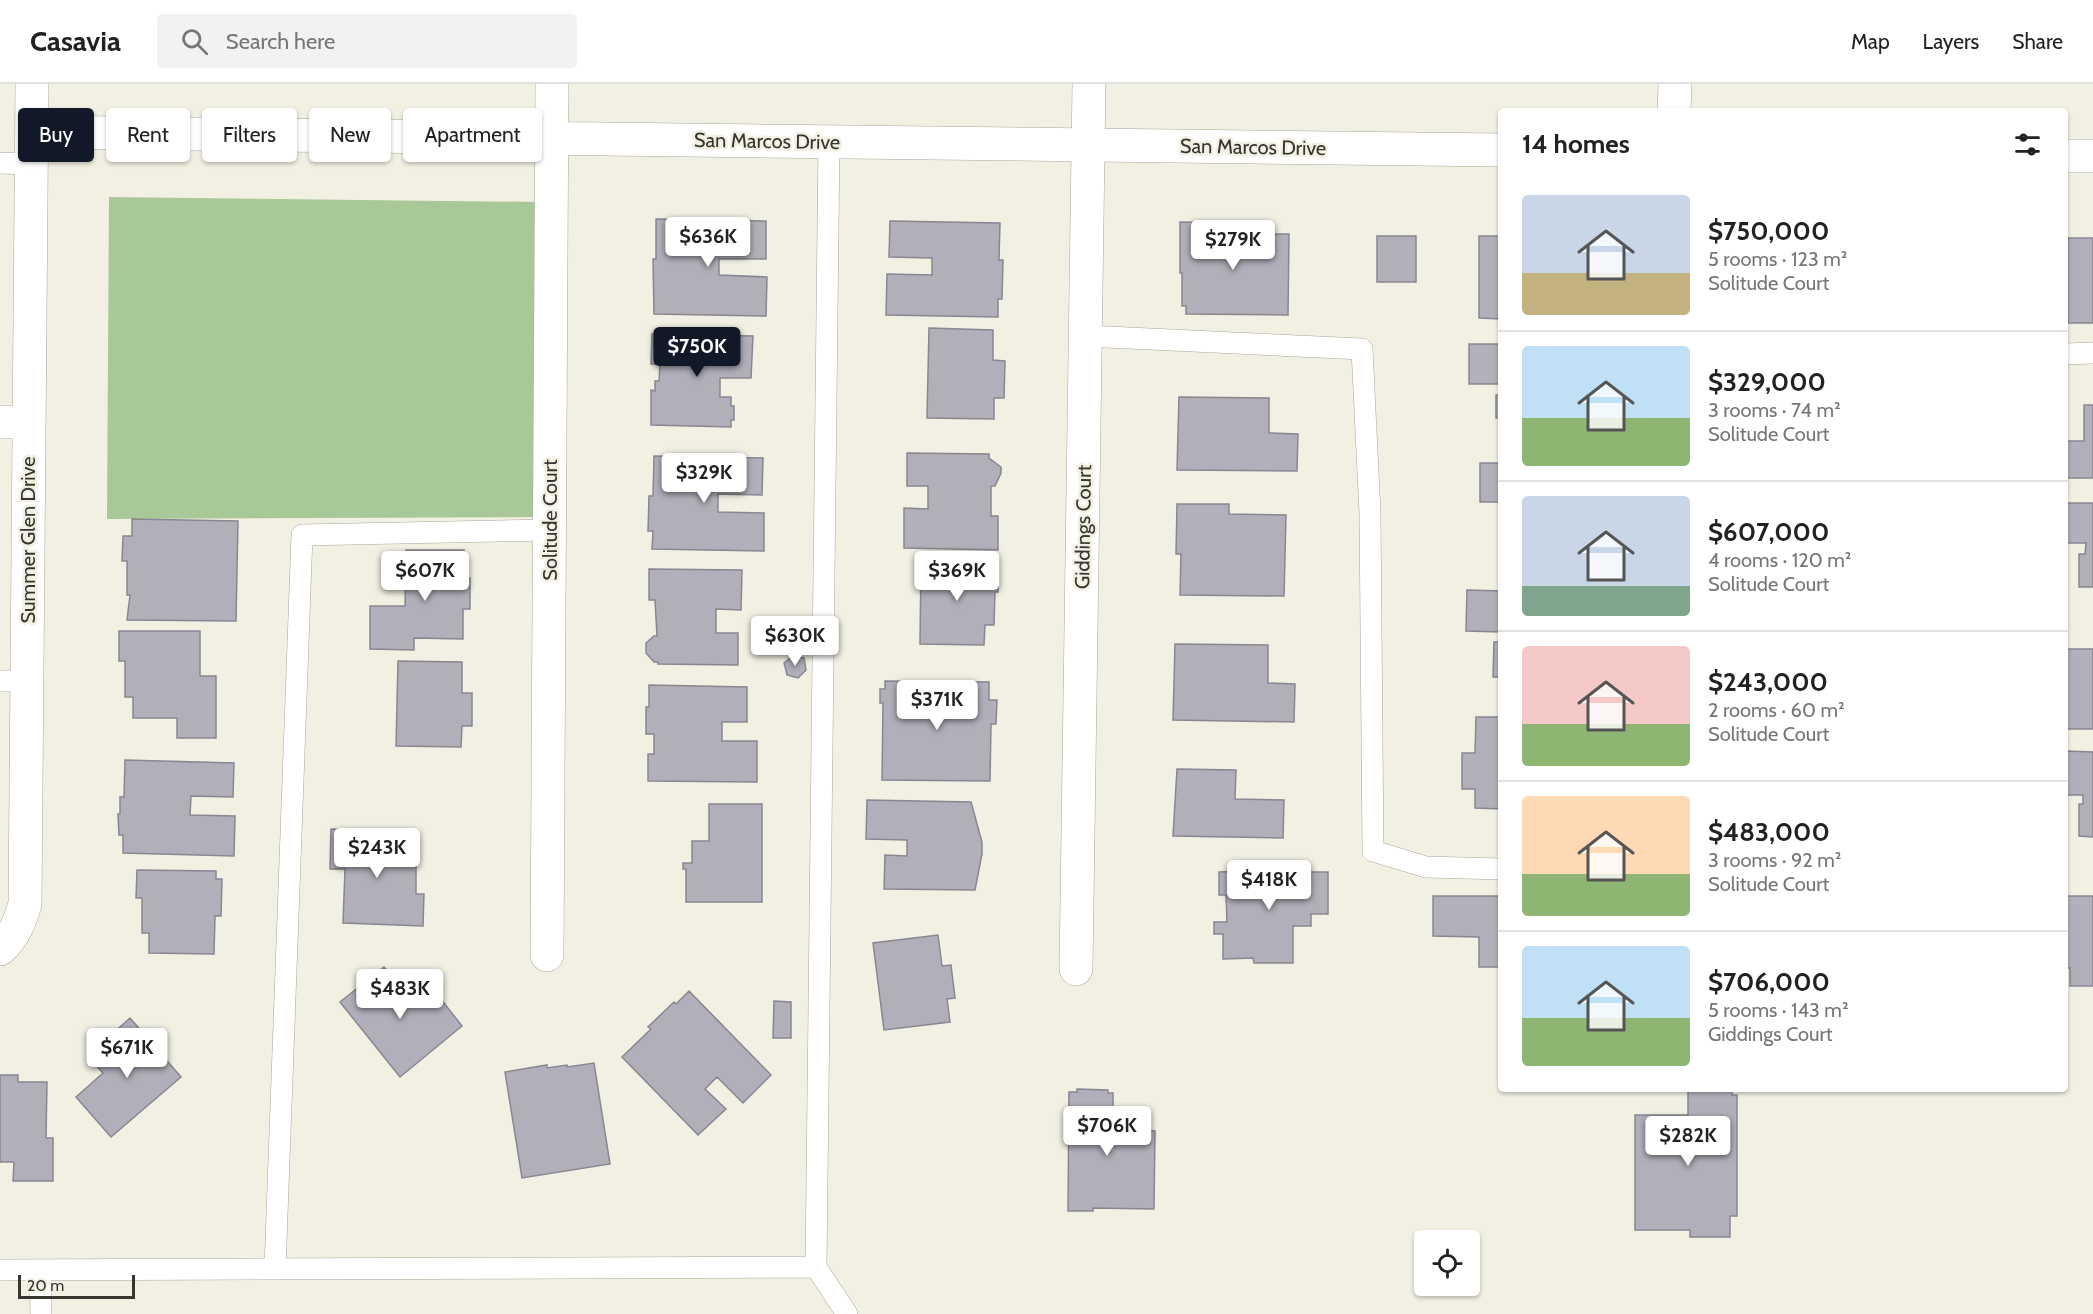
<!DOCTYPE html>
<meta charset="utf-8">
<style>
body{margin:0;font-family:Cabin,sans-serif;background:#f2f2f2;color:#222;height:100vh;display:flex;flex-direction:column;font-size:22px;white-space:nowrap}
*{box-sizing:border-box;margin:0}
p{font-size:20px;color:#767676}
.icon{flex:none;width:33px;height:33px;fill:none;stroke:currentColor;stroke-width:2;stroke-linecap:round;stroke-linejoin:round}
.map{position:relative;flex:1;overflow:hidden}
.details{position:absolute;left:1498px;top:24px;width:570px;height:984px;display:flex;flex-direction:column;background:#fff;border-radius:6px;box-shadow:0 2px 4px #0004}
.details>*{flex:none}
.hud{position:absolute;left:18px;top:24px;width:570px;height:54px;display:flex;gap:12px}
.fabs{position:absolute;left:1414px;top:1146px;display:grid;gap:12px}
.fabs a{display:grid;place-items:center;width:66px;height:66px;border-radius:6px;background:#fff;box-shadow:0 2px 4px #0004;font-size:30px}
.scale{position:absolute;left:18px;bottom:15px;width:117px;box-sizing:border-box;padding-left:6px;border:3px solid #363530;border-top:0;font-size:16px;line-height:21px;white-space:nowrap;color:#363530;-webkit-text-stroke:4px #f2f0e3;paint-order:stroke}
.price{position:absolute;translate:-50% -51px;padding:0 14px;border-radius:6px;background:#fff;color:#222;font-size:20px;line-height:39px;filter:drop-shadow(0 2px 3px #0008)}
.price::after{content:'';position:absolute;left:50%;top:36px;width:18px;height:14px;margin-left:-9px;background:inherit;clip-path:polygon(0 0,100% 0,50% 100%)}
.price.selected{background:#111827;color:#fff}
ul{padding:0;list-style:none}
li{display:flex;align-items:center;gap:18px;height:150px;padding:0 24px}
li+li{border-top:2px solid #e0e0e0}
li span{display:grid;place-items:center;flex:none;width:168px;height:120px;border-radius:6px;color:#555}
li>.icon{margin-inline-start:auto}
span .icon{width:72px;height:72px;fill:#fffc;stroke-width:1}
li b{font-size:26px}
h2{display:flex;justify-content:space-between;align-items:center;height:72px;padding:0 24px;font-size:26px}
.chip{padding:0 21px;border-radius:6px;background:#fff;box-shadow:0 2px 4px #0004;font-size:21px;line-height:54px}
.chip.selected{background:#111827;color:#fff}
header{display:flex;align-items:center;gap:36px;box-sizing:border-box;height:84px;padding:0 30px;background:#fff;border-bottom:2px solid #e0e0e0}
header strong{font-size:28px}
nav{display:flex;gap:33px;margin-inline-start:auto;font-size:21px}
.search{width:420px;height:54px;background:#f2f2f2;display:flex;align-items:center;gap:15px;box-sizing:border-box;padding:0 21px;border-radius:6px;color:#767676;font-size:22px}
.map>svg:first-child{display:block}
</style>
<header>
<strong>Casavia</strong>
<div class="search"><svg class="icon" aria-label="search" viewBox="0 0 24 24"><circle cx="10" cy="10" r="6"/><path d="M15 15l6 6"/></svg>Search here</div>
<nav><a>Map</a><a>Layers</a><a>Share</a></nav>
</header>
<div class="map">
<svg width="2093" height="1230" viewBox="0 0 2093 1230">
<rect width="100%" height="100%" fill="#f2f0e3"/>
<path fill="#a8c898" d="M109,113L541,118L540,433L107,435Z"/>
<path fill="#b1afba" stroke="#888691" stroke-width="1.5" d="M656,135L766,137V175H719V191L767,193L766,232L654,230L653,175H656Z
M890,137L1000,139L999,176H1003L1002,215H998V233L886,231L887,190L932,191V174L889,173Z
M1180,138L1232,139V150H1289L1288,231L1186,230V222H1182V189H1180Z
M1377,152H1416V198H1377Z
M1479,152H1502V235L1479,234Z
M2068,154H2093V239H2068Z
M929,244L993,246V276L1005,277L1004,314H994V335L927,334Z
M652,250L753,252L751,294H720V313H731V322H734V336H731V343L651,341V306L655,307V297H659L660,280H651Z
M1469,260H1502V300H1469Z
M1496,311H1502V334H1496Z
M1179,313L1269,314V349L1298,350L1297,387L1177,386Z
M2084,321H2093V394H2066V357H2084Z
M907,369L989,370V374L1001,383V389L995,402H991V432H998V466L904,464V424L928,425V402H907Z
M654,372L763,374L762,411L718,410V428L764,429V467L652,465L653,447H648L649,412H653Z
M1480,379H1502V418H1480Z
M2066,419H2093V503H2079V470H2085L2086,459H2066Z
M1177,420H1229V430L1286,431L1284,512L1180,511L1181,470H1176Z
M132,435L238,437L236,537L127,536L130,511H127V477H122L123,452H132Z
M406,466H464V494H470V525H463V555L414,554V566L370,565V522H405Z
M921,478L998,479V508H995L994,541H985L984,561L920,560Z
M649,485L742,486L741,526L716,525V549H738V581L658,580V578H654L646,569V559L654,552H657L655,516H649Z
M1467,506L1502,507V593H1493L1494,558H1501V548L1466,547Z
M119,547H200V592H216V654H177V634H133V613H125V577H119Z
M1175,560L1268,561V599L1295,600L1294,638L1173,636Z
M2066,565H2093V645H2066Z
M793,572L804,574L806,586L798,594L787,591L786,586L784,579Z
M398,577L462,578V609H472V642H462L461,663L396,662Z
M885,597L989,598V616H997L996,640H991L990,697L882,696L883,619H880V605H885Z
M649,601L747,603V638H722V657H757V698L648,697V670H654V650H646V623H649Z
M1476,633H1502V725L1475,724V705H1462V669H1475Z
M2066,667L2093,668V753L2079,752V720H2083V711H2066Z
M125,676L234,679L233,713L191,712L190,731L235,732L234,772L123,769V751H119L118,730H120V713H124Z
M1177,685L1236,686L1235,715L1284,716L1283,754L1173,752Z
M867,716L971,718L982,758V770L975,806L884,805L885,771L907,772V756L866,755Z
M709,720H762V818H686V785H683V779H692V757H709Z
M331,745L377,747V756H412V776H416V810H424L423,842L343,839L345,785H330Z
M1255,781H1294V788H1328V830H1311V842H1293V879H1254L1253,874L1223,875V850H1214V838H1227L1226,811H1219V788L1255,787Z
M137,786L216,787V795H222L221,832H215L214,870L149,869V849H142V814H136Z
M1433,812H1502V883H1479V853L1433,852Z
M2066,812H2093V902H2070V884H2066Z
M938,851L942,882L951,881L955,914L947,915L950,938L884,946L873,859Z
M384,883L407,911L419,901L433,919L440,914L462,942L400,993L340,918Z
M689,907L771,991L743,1019L717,993L705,1005L726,1025L698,1051L622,973L651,945L648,943L674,918L676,920Z
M774,917L791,918V954H773Z
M130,934L181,993L111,1053L76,1013L103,989L93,978L107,965L102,959Z
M594,979L610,1080L522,1094L505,988L547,981V984L567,981V983Z
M0,991H18V998H47L46,1054H53V1097H13L14,1078H0Z
M1077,1005L1108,1006V1009H1113V1045L1155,1047L1154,1125L1093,1124V1127H1068L1069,1008H1077Z
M1688,1007H1732V1011H1737V1132H1730V1153H1690V1146H1635V1031H1688Z"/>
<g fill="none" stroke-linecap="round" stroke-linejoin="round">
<defs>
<path id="service" d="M829,57L816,1183L847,1230
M0,79L31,80
M1086,252L1362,265L1370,429L1373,767L1426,783L1502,785
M2066,270L2093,269
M0,597H27
M275,1185L302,451L550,446
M0,1186L816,1183
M40,1186L41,1230"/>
<path id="minor" d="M1674,27L1675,0
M32,48L1502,66
M2066,72H2093
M0,338H29
M0,865C14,853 20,837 25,820L32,0
M547,871L552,0
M1076,885L1089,0"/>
</defs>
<use href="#service" stroke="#aaa79b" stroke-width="22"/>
<use href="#minor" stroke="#aaa79b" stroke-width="34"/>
<use href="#service" stroke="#fff" stroke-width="21"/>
<use href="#minor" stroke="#fff" stroke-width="33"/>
</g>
<g text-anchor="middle" stroke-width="5" stroke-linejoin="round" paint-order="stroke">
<g font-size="20" fill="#363530" stroke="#f2f0e3">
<text transform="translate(767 57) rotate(1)" y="7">San Marcos Drive</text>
<text transform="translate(1253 63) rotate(1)" y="7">San Marcos Drive</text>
<text transform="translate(550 436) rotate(-90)" y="7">Solitude Court</text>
<text transform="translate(1083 443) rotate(-89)" y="7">Giddings Court</text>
<text transform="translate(28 456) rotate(-90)" y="7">Summer Glen Drive</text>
</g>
</g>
</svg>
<div class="fabs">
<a><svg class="icon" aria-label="locate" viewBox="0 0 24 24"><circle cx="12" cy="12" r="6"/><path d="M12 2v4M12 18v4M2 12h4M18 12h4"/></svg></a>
</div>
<div class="scale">20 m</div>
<b class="price" style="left:708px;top:184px">$636K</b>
<b class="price" style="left:1233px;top:187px">$279K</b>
<b class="price selected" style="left:697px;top:294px">$750K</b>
<b class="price" style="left:704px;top:420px">$329K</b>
<b class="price" style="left:425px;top:518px">$607K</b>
<b class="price" style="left:957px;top:518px">$369K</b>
<b class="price" style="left:795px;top:583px">$630K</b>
<b class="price" style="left:937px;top:647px">$371K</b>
<b class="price" style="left:377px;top:795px">$243K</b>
<b class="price" style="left:1269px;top:827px">$418K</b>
<b class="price" style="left:400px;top:936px">$483K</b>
<b class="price" style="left:127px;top:995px">$671K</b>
<b class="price" style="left:1107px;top:1073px">$706K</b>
<b class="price" style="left:1688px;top:1083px">$282K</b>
<div class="hud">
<a class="chip selected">Buy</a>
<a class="chip">Rent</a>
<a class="chip">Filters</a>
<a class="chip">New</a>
<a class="chip">Apartment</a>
</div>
<section class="details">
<h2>14 homes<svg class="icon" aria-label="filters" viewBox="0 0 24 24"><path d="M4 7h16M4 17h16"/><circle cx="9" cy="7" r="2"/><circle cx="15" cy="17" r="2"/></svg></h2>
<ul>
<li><span style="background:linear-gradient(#c9d6e8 65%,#c2b280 0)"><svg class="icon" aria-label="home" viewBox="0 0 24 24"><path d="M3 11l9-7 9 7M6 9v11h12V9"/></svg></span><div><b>$750,000</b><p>5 rooms · 123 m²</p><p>Solitude Court</p></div></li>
<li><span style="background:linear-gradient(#bfe0f5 60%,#8fb573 0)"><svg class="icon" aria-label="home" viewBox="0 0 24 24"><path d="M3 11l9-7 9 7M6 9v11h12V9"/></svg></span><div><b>$329,000</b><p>3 rooms · 74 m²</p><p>Solitude Court</p></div></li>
<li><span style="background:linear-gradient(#c9d6e8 75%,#7fa58c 0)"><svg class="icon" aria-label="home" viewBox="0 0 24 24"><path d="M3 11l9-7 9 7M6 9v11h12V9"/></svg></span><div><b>$607,000</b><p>4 rooms · 120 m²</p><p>Solitude Court</p></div></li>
<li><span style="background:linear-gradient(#f6c9c9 65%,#8fb573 0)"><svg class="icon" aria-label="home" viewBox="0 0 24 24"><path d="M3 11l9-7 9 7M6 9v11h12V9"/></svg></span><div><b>$243,000</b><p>2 rooms · 60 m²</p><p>Solitude Court</p></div></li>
<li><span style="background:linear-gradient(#ffd9b3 65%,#8fb573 0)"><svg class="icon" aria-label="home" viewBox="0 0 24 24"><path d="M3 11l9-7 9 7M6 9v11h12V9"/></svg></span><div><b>$483,000</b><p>3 rooms · 92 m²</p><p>Solitude Court</p></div></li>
<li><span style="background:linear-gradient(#bfe0f5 60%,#8fb573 0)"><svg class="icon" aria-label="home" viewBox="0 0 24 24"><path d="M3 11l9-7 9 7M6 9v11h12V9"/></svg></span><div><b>$706,000</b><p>5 rooms · 143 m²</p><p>Giddings Court</p></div></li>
</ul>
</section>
</div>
